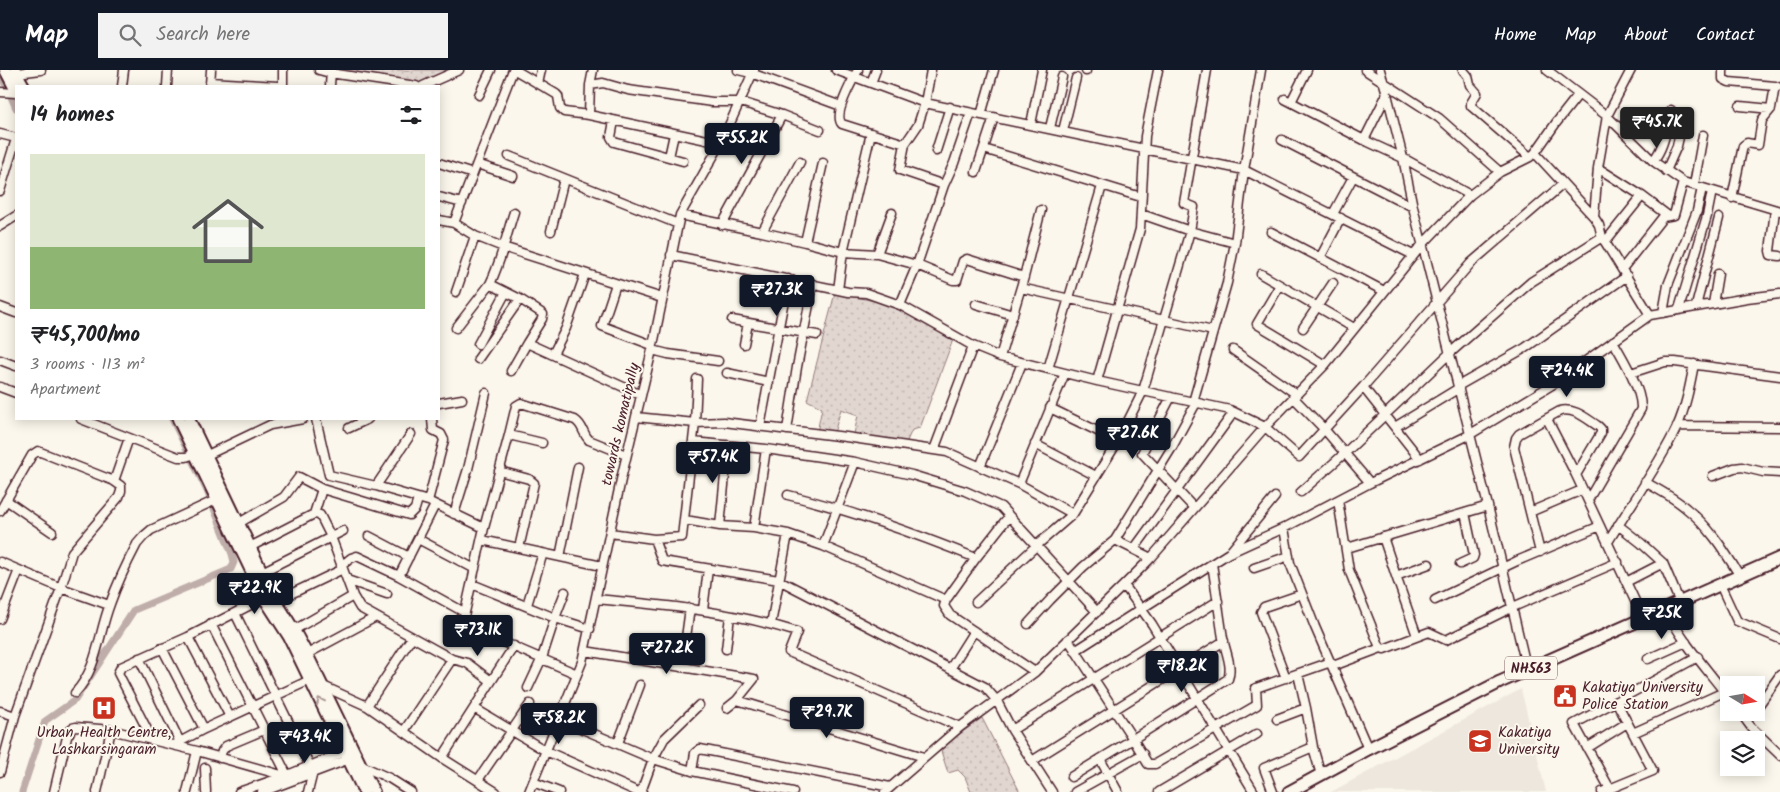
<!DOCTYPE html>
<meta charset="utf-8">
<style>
body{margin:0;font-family:Kalam,sans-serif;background:#f2f2f2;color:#202124;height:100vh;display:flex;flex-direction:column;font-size:19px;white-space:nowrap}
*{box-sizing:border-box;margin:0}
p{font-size:16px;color:#757577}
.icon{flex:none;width:28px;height:28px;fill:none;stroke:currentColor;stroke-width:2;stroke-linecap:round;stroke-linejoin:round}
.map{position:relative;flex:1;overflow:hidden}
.details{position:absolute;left:15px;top:15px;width:425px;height:335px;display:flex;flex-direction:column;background:#fff;border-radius:0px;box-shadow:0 2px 12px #0003}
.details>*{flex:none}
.needle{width:32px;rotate:101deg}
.tools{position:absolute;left:1720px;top:606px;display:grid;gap:10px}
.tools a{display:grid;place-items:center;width:45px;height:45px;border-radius:0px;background:#fff;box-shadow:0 2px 12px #0003;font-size:25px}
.price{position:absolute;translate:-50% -42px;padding:0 11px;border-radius:5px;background:#111827;color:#fff;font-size:16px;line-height:32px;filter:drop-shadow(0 1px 2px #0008)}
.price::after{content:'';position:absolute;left:50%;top:30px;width:15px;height:11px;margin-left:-8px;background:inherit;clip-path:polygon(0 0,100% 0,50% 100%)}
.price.current{background:#222;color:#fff}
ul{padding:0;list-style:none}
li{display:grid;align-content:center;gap:10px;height:265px;padding:0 15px}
li span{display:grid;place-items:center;height:155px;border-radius:0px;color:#555}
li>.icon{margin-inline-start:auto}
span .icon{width:90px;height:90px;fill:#fffc;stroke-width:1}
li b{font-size:21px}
h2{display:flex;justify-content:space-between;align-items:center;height:60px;padding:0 15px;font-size:21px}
header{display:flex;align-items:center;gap:30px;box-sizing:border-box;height:70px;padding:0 25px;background:#111827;color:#fff}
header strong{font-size:24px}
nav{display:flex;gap:28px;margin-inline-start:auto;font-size:18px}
.search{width:350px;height:45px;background:#f2f2f2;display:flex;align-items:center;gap:12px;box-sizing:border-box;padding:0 18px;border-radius:0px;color:#757577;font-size:19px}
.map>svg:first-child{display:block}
</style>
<header>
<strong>Map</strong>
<div class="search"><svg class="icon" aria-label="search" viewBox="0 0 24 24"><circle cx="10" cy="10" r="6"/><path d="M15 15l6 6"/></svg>Search here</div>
<nav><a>Home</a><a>Map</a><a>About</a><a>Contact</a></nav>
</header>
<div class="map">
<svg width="1780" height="722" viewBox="0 0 1780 722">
<defs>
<pattern id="grass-dots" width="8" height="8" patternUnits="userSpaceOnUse" patternTransform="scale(1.25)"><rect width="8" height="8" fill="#e2d7d0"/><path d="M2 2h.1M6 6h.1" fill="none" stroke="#c3b8b3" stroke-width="1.8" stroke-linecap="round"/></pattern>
</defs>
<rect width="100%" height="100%" fill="#fbf7ec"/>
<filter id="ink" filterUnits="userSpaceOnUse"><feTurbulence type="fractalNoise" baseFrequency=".02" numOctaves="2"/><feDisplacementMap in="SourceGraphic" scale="10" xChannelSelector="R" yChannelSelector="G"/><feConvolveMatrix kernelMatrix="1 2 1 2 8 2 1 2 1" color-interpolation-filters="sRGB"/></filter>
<g filter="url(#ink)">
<path fill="#eee7de" d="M1521,619L1546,722H1331Z"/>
<path fill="url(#grass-dots)" stroke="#967b7e" d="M335,0H454L423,15L335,2Z
M835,223L885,233L954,267L920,358L912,360L906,373L854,364L858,345L841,339L834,363L817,362L822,338L807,330Z
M982,648L1020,722H971L965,707L958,700L948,703L940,678Z"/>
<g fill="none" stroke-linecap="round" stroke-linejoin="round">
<path stroke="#bfadaa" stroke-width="7" d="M0,2L16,38
M22,722L45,651L75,630L134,540L231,499L234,492L232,484L207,421L172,349"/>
<defs>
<path id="minor" d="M283,0V16
M319,0L330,3L416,16
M515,0L556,24L558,26L560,38L564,42L589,45L721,73
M738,0L751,3L841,36
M836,0L925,33L1244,100L1413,185
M858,0C852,11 833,45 842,54L905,74
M1365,0L1439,48L1500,102
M1380,0L1387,24L1403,88L1413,137L1488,436L1527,600
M1463,0L1468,6L1470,15L1477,23L1471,33V36L1530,87
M1547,0L1607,46L1653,91L1683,112L1780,141
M1723,0V9L1729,12L1775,16
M1086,1V0
M17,3L41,0
M210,12L278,16
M871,13L876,0
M538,14L541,0
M210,15L211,0
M590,15L603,13L628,20L712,32H741L782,45L820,60
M122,16L124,0
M167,16L168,0
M330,16L331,0
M423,16L459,0
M0,22L16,23
M479,25L491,0
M1285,29L1364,70L1403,88L1470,125
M1291,32L1307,0
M1740,36L1771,39L1775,16L1778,17
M589,45L590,15L593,0
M981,45L994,0
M614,51L611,67L614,72L683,91
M1031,54L1042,0
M1050,58L1062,7
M1063,61L1076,8
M0,64L16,68
M1282,70L1413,137
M1364,70L1387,24
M984,79L1141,127
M936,81L950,37
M509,86L678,154
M669,87L674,64
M1653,91C1665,77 1666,58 1671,40
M800,92L762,162L805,172
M439,93L473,104
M823,93L805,172L843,182L877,184
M477,94L513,106
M1598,98L1642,126L1605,172
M1666,101L1677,76L1684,45
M976,102L994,47
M944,115L954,93L971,43
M1694,115L1703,65
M0,121L16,69
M1642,126L1667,145
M439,127L462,133
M1732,128L1743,76L1747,73L1758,75L1762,50L1771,39
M1775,140L1770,181L1771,185L1780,186
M892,143L877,184L917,195L953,210H957L963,191L967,189L1024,207
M1141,144L1190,161L1235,173
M1333,144L1353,107
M680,145L762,162
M1594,147L1598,98L1607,46L1631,0
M439,150L454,153L475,166L503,177L662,228
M454,153L513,0
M722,155L782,45
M0,156L16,146
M551,161L564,109
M1271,162L1384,221
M671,185L848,222L866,223L900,235L973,276L1000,287L1097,311L1230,340L1265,357L1299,387L1363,317L1471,193L1563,114
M1320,188L1341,148
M1622,199L1663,147L1674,145L1683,112
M1261,204L1354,258
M616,214L602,256L652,275
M1280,215L1257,254L1325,295
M1021,218L1213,261
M838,220L843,182L871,63
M456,222L475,166
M520,229L543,244L542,249L527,273L641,325
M976,234L1013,245
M1713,234L1718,204
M900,235L917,195L944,115L900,100L905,74L918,55L925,33L931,0
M1696,236L1719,148
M0,237L16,243
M1679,239L1707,146L1712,121
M1663,243L1668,215L1697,141L1702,118
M1650,245L1747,228L1780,224
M732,250L817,265
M456,258L490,214
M1303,258L1333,213
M478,274L506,222
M744,274L748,253
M652,280L668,284L718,291
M1233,280L1296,324
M553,284L566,258L585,204
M1000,287L1024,207L1041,140
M478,289L520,229L490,214C501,192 506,166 514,142
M0,290L16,296
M1048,299L1102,116
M511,301L527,273
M727,303L769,312
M1631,303L1665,292H1675L1780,306
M1097,311L1140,159L1145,66L1158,0
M1458,316L1525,278L1627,206
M0,317L16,323
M1363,317L1420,389
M1171,327L1142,383L1194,438
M1293,327L1325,360L1370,413
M1193,332L1227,213L1235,173L1244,100L1261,0
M439,333L462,329
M1050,338L1118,371
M636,347L695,353L724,352L846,367L947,382L1019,414L1073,444
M81,349L178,387H186L195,384
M316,349L329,405L376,416L428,431L444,370L441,364L433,360L432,349
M1547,349L1576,405L1643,548
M1677,356L1780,357
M760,357L788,209
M1395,357L1459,318
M349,358L368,349
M787,360L797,297L813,214
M509,365L516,336L521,333L575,350C584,356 582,363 589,370L626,385
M693,372L766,379L855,392L912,405L965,421L1001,437L1097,542
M542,373L509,365L484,458L463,551L468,557L577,604
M1035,374L1096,406
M934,380L973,276
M203,387L270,355L303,349
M980,397L1022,293
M499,401L529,409L534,413L519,478
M1713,406L1734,398L1742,397L1763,402L1780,403
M114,411L129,368
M1645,412C1659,420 1675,428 1687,439C1710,457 1725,482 1740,506
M1019,414L1065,303
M376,416L411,364
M1301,422L1345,383L1450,283L1531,212L1602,167
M788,425C853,441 914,463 976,488
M6,430L52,462
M1338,430L1349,500L1379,575L1381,578L1384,579L1429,562L1446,570L1513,537L1618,492
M1588,430L1641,339C1642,320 1623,288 1613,271
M432,433L484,458
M0,441L32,385L38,381L114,411L121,416V421L119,427L72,482L61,518L15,646L0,702
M1530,442L1514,377L1516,368L1519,364L1560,341C1574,337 1587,349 1598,356L1601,359V363L1576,405
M314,444L322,419
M454,444L468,399L486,323
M1009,446L976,488L946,530L944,536L950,545L1035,602
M685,450L720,456L754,458L788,464L823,476L946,530
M239,453L284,427L299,407L322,419L409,445L415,439L418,429
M1618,455L1641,473L1663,493
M720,456L728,375
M754,458L766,379
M1284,458L1290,493L1315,557L1368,679
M610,463L654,469L682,467L695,353L697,309
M369,466L409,487
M1383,467L1396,506
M418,469L475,499
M654,469L662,491L779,510L985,617L997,631L1012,660L1052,722
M482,470L602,496
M1115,470L1151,488
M1608,472C1631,434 1658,397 1677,357C1686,337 1690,315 1694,294
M823,476L855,392
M250,477L314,444L320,445L331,467L353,526L360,538L452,589L467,593L491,611
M1347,478L1488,436
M1134,479L1234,342
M1230,482L1275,427
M1540,482L1530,442L1582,420
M560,487L578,397
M0,492L61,518L109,535
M1460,494L1473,488L1474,485L1465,443
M341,496L351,488L357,486L399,506L464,542
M1254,498L1289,486
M262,502L343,461
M399,506L435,435
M347,510L387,524
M1626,512L1663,493L1680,533
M472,514L555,548L565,522
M1124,515L1152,554L1254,722
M1723,521L1737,551L1780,569
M596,529C664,535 731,541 797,562L789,582L960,657
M1435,530L1517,491L1600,456
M276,531L343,499
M976,532L1036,476L1073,444L1118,371L1143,321L1190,161L1194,137L1184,133L1207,0
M527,535L543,483
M1666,539C1681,571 1707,599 1729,628
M703,540L708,499
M235,543L310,696
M0,549L19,500
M211,554L287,705
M771,554L788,464
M1028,554L1050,530L1083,497L1115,470L1171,379L1196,333
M294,560L353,526
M1417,566L1396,506L1429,494
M188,567L230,647
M1068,569L1133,669L1228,609C1233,596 1225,581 1223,568C1219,543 1216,518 1212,494
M685,575L690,538
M162,578L204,659
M726,579L730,546
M585,581L754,609L737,630L727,638
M1075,581L1229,483L1284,458L1370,413L1469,365L1555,313L1650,245L1602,167L1599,155L1594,147L1535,83
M307,584L376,547
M139,588L180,672
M1648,589L1686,572
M1333,596L1381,578
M950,599L974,561
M1298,604L1306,638
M1286,608L1261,542L1264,537L1302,524
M323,616L367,636L442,688L496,722
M528,618L542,588L555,548L590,559
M75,623C98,598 98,565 110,534C117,514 127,493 137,474L144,466L151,460L218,429
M737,630L924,687
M367,636L412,567
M474,638L546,681L638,722
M1756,639L1780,605
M0,641L15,646
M1740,642L1751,657L1780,685
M559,649L653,689L692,701L793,722
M1277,649L1306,638L1313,677L1321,705
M1012,660L1218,531
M404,661L452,589
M1633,663L1724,622
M152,669L118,603L121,597L188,567L264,528
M618,673L640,615
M174,675L204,659L310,610
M1587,678L1627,653
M220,688L222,681L226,676L264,660
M442,688L514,576
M1100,689L1118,722
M1032,691L1224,571
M360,695L389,708L411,722
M205,698L206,722
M692,701L695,683L700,679L890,717
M1071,707L1133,669L1148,694H1155L1257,635L1256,618L1331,592
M478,710L530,634
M533,712L559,722
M1610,719L1574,654L1698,587
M54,722L67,667L72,658L76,657L111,660L197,681L285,706
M97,722L111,660
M187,722L197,681
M239,722L285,706L349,680
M262,722L352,688
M308,722L313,702
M529,722L582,592L622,405L652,280L680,145L722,71L754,0
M641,722L653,689L664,669L699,635
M885,722L960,657L1035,602L1124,515L1151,488L1265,357L1325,295L1422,175L1470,125L1500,102L1530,87L1535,83L1556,53L1578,25
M1075,722L1143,684
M1159,722L1257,664
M1273,722L1264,698L1313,677
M1602,722L1653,701L1616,631"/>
<path id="major" d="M5,0L16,21
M15,0L24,16
M178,349L264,528L289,567L364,722
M189,349L276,531L294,560L307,584L374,722"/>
<path id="highway" d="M1289,722L1368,679L1500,612L1780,488"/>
</defs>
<use href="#minor" stroke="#4a1f2b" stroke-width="11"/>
<use href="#major" stroke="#4a1f2b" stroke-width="14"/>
<use href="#highway" stroke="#4a1f2b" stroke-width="15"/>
<use href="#minor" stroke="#fbf7ec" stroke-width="8"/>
<use href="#major" stroke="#fbf7ec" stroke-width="10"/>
<use href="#highway" stroke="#fbf7ec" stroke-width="11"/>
</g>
<defs><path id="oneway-chevron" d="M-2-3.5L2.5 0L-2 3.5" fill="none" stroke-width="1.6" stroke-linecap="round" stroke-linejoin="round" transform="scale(1.25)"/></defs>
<use stroke="#ab9695" href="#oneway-chevron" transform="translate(320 631) rotate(-116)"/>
</g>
<defs>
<symbol id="civic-square" viewBox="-11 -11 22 22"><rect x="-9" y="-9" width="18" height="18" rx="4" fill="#c8321e" stroke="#fbf7ec"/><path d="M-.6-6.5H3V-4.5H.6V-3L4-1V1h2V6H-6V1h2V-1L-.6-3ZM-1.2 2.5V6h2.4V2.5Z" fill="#fff"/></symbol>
<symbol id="hospital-square" viewBox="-11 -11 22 22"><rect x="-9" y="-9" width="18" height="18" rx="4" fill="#c8321e" stroke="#fbf7ec"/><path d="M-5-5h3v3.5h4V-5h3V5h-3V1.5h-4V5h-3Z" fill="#fff"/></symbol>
<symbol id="university-square" viewBox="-11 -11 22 22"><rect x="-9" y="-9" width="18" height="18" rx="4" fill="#c8321e" stroke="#fbf7ec"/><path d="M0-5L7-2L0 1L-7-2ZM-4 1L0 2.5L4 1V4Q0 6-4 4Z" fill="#fff"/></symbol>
</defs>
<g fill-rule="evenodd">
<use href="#civic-square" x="1551" y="612" width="28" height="28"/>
<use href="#hospital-square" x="90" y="624" width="28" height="28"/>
<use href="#university-square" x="1466" y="657" width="28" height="28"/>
</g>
<g text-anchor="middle" stroke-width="4" stroke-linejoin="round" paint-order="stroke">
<rect fill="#fbf7ec" stroke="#7f6065" stroke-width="1" x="1505" y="586.5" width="52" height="23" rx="4"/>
<g font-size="14" font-weight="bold" fill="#4a1f2b">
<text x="1531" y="603">NH563</text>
</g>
<g font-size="15" fill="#4a1f2b" stroke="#fbf7ec">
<text transform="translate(620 354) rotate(-77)" y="5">towards komatipally</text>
</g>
<g font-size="15" fill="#4a1f2b" stroke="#fbf7ec" text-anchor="start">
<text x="1582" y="622">Kakatiya University<tspan x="1582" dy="17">Police Station</tspan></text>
<text x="104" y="667" text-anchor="middle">Urban Health Centre,<tspan x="104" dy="17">Lashkarsingaram</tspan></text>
<text x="1498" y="667">Kakatiya<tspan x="1498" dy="17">University</tspan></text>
</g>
</g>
</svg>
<div class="tools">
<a><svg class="needle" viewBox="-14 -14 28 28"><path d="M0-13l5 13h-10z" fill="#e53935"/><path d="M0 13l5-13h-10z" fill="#757577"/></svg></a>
<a><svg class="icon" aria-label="layers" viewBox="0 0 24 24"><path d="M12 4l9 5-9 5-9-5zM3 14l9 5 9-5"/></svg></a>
</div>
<b class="price current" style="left:1657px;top:79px">₹45.7K</b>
<b class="price" style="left:742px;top:95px">₹55.2K</b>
<b class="price" style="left:777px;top:247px">₹27.3K</b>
<b class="price" style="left:1567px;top:328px">₹24.4K</b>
<b class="price" style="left:1133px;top:390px">₹27.6K</b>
<b class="price" style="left:713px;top:414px">₹57.4K</b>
<b class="price" style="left:255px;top:545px">₹22.9K</b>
<b class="price" style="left:1662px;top:570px">₹25K</b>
<b class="price" style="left:478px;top:587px">₹73.1K</b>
<b class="price" style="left:667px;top:605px">₹27.2K</b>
<b class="price" style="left:1182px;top:623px">₹18.2K</b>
<b class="price" style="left:827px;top:669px">₹29.7K</b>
<b class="price" style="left:559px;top:675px">₹58.2K</b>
<b class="price" style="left:305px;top:694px">₹43.4K</b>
<section class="details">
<h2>14 homes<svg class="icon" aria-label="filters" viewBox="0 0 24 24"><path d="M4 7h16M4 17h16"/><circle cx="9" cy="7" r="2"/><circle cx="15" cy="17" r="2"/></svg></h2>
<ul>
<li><span style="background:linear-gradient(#dfe7d0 60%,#8fb573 0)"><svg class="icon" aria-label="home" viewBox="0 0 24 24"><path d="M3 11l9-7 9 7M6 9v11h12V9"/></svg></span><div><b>₹45,700/mo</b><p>3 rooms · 113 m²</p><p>Apartment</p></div></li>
</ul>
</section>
</div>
